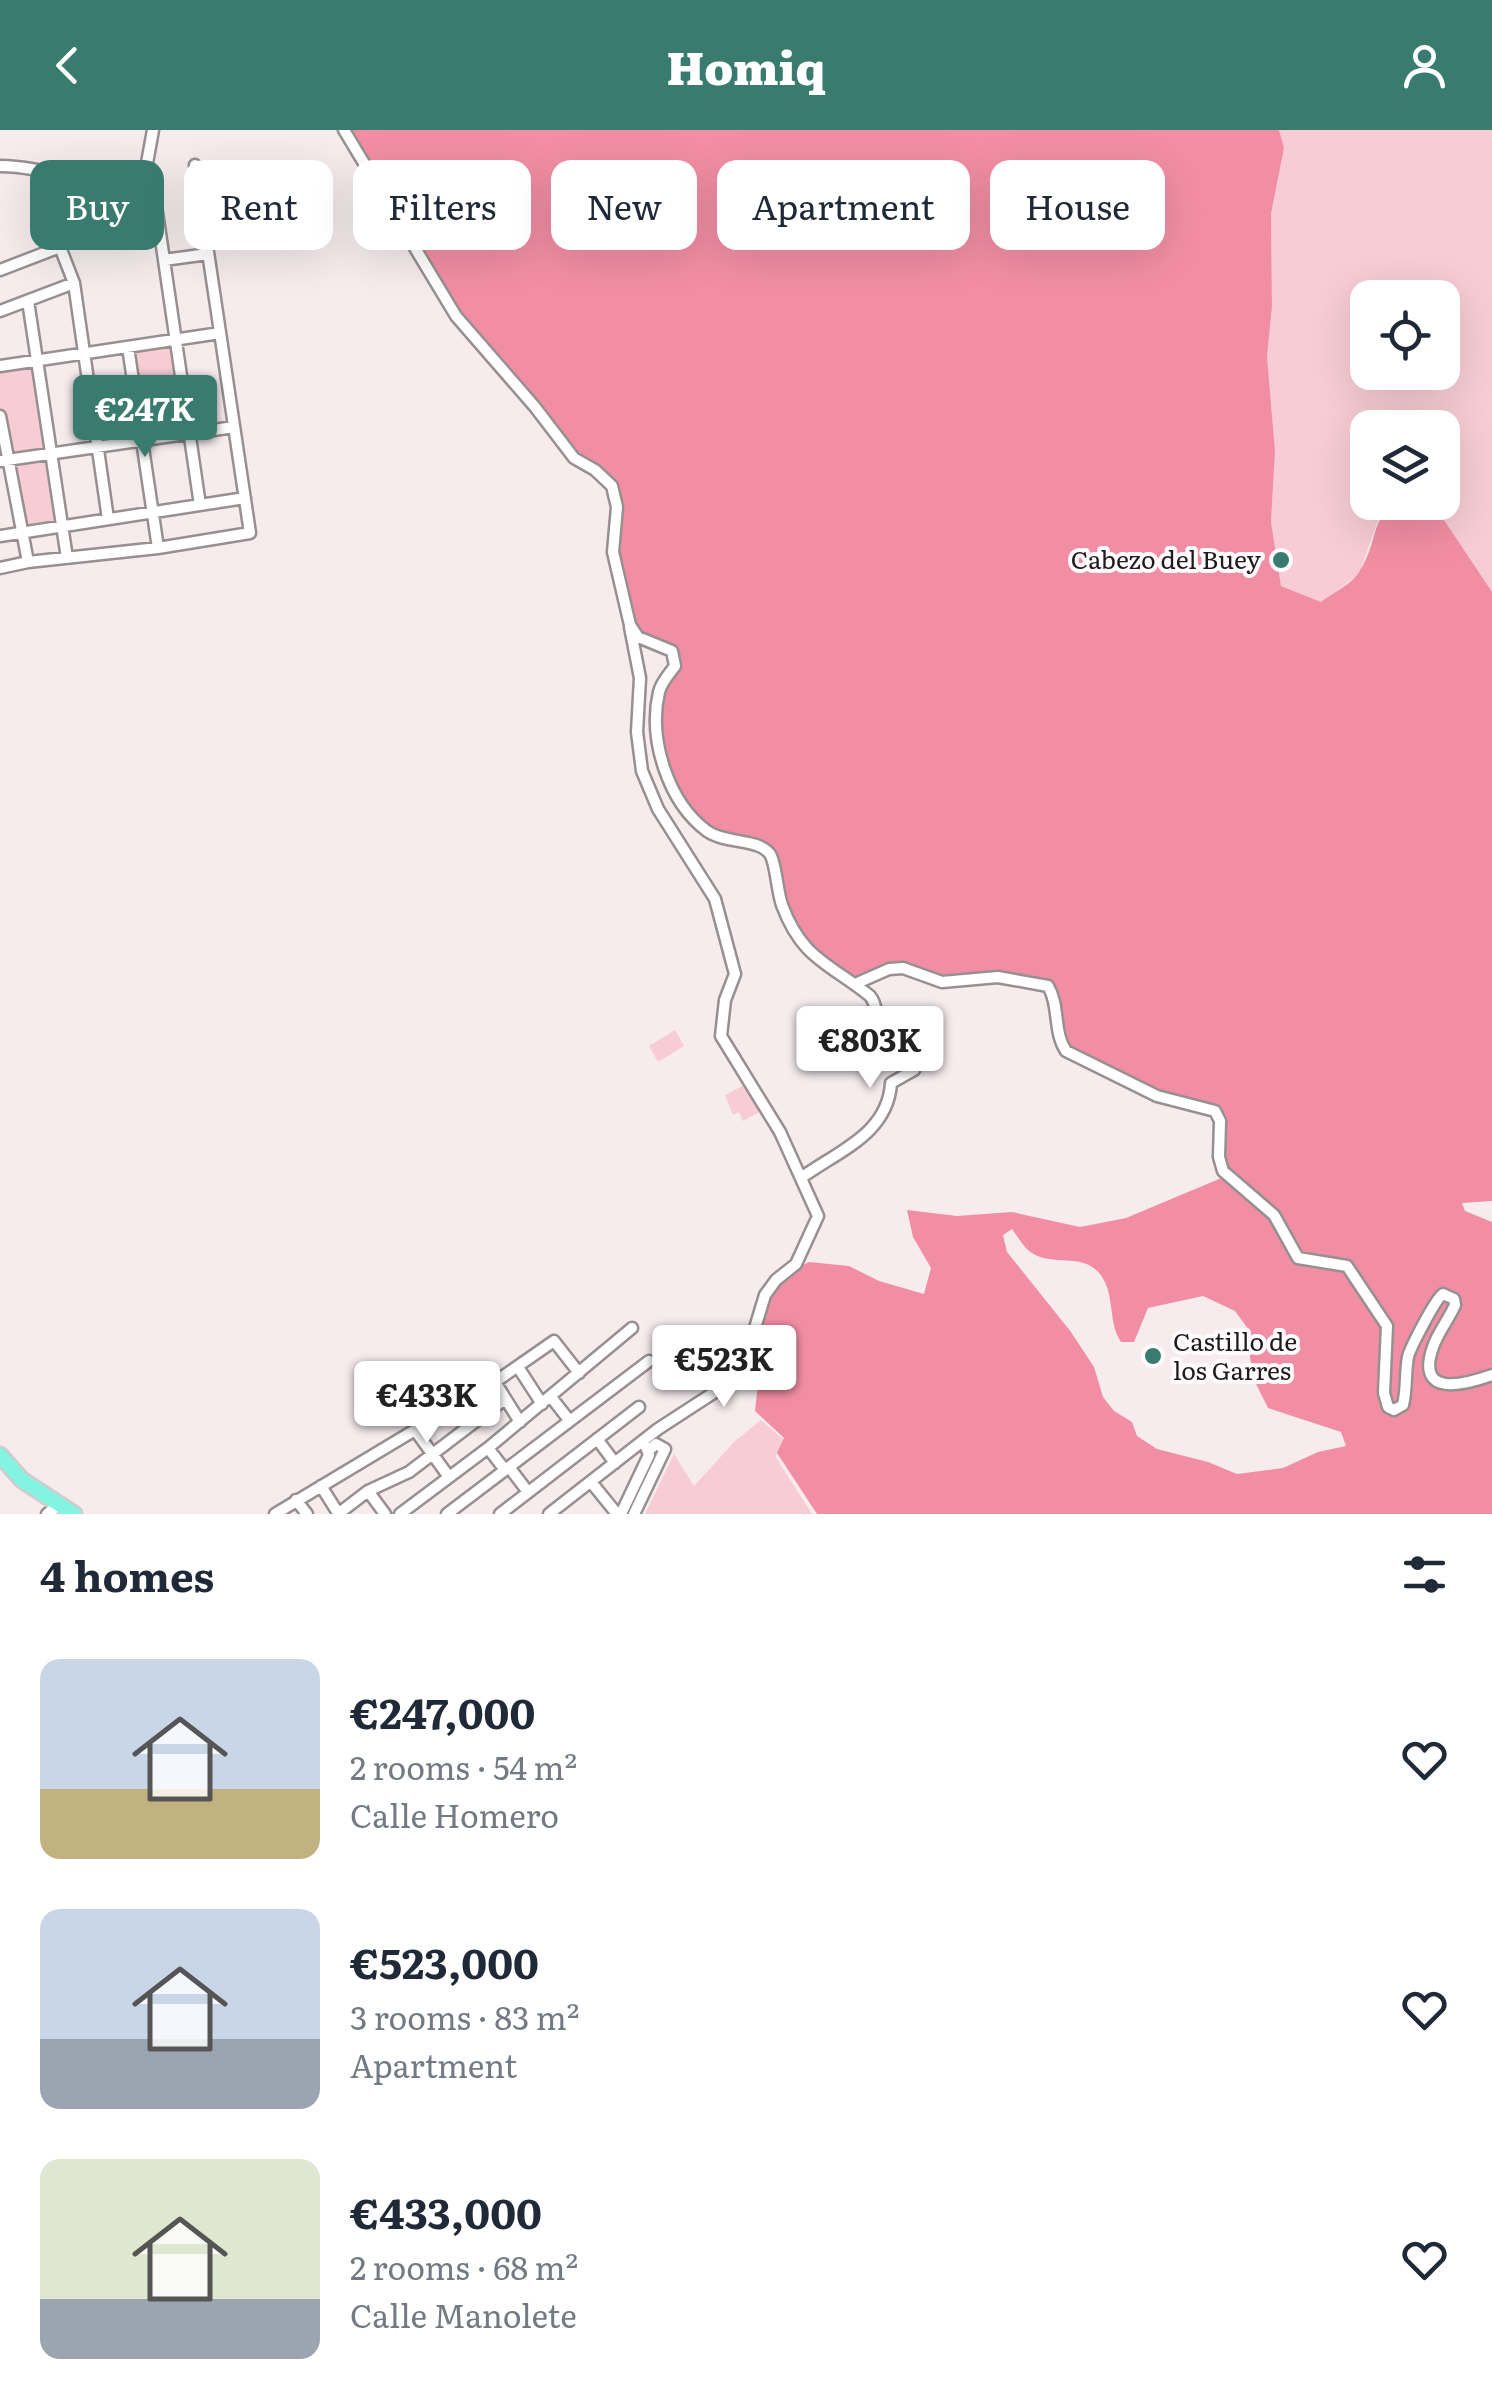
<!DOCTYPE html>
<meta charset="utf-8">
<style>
body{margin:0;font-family:Literata,serif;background:#f2f2f3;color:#1f2937;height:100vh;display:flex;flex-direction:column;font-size:38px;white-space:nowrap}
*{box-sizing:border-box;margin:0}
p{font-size:32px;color:#747a83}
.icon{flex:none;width:55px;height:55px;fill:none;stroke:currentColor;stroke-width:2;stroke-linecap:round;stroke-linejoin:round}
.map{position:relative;height:1384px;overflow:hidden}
.side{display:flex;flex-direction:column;background:#fff;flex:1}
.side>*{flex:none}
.hud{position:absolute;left:30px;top:30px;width:1432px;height:90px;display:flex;gap:20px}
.tools{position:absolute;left:1350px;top:150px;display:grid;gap:20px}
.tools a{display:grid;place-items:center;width:110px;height:110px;border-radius:20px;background:#fff;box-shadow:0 10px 40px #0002;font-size:50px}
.price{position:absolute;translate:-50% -85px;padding:0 22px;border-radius:10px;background:#fff;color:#222;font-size:32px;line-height:65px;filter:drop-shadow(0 2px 5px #0008)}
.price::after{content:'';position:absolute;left:50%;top:60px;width:30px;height:22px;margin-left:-15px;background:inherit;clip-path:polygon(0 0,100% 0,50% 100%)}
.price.selected{background:#397c6f;color:#fff}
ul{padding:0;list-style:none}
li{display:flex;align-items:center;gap:30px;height:250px;padding:0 40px}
li span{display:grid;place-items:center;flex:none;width:280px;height:200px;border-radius:20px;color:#555}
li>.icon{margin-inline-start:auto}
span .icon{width:120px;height:120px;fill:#fffc;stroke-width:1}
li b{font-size:42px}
h2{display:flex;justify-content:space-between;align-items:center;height:120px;padding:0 40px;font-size:42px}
.chip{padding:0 35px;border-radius:20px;background:#fff;box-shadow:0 10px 40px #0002;font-size:35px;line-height:90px}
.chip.selected{background:#397c6f;color:#fff}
header{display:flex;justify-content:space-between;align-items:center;height:130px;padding:0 40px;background:#397c6f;color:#fff;font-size:45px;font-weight:800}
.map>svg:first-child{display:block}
</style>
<header><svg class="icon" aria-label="back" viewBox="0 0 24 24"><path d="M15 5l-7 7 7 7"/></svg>Homiq<svg class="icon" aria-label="person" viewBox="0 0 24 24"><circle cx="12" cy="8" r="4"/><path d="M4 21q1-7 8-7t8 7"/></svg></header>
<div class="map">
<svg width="1492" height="1384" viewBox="0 0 1492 1384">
<rect width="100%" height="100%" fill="#f6ecee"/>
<path fill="#f7ccd4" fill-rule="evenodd" d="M1279,0H1492V462L1446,399L1432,373L1442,372V298H1368V372L1402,373L1378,390L1359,444L1321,472L1281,456L1271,392L1275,321L1267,226L1272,177L1271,84L1284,19ZM1368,168H1442V242H1368Z
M175,210L189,304L142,311L128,217Z
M37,231L62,396L21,401L0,286V236Z
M675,900L684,916L658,932L649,916Z
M746,954L763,980L743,991L739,982L733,985L725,965Z
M761,1290L785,1311L775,1326L812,1384H645L674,1324L694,1356L735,1311Z"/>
<path fill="#f28ea4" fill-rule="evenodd" d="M346,0H1279L1284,18L1271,84L1272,177L1267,226L1275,321L1271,392L1281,456L1321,472C1332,463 1352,454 1359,442C1386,400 1361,373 1432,372L1492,462V1071L1462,1073L1465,1081L1492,1092V1384H817L777,1323L784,1308L755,1281L759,1244L770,1222L760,1198L765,1177L785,1144L809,1132L849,1136L879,1151L924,1164L931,1138L913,1107L907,1080L957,1086L1012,1082L1080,1097L1126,1088L1231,1044L1224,1034L1219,984L1165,965L1074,922C1058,904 1068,877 1055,857C1042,836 972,846 950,847C930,848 911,829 891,834C879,837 866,844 855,848C778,810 797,776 767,713C754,710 739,711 728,708C681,693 654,619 660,575C664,550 680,543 673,516L638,502C617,458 616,412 617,364L573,321L539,273L459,185ZM1012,1099C1018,1107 1024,1118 1032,1123C1054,1137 1082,1122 1100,1144C1116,1165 1107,1191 1121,1212H1134L1148,1178L1203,1166L1235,1181L1251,1203L1250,1228L1255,1252L1268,1278L1341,1302L1346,1316L1318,1322L1283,1338L1237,1344L1208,1332L1157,1319L1137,1306L1132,1292L1114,1281L1103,1267L1094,1237L1071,1202L1007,1122L1003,1105Z"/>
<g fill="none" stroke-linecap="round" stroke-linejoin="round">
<defs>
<path id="minor" d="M344,0L456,186L535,277L574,328L595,340L612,356L617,377L613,422L630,495L638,507L672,521L675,536C669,544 661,553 659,562C648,609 668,672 707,701C725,714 758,708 770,724C776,733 777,761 782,775C802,829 829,833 870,866C883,883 868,897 875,916L913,932L914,940L891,953C888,1004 838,1021 801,1048
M0,36C44,36 84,56 128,58L145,44L153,0
M154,62L200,375
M164,130L208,124
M0,140L60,117L74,153L108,389
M28,171L67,428
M0,181L74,153
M128,217L158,418
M0,236L220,203
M0,286L28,432
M0,331L234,297
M0,406L245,368
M0,438L28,432L158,418L250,403L195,35
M855,854L889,839L903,838L942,852L998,847L1048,856C1060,876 1053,902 1066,921L1157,966L1215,981L1220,991L1219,1027L1223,1041L1274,1085L1298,1128L1347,1136L1387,1196L1384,1263L1388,1277L1394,1280L1403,1275C1407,1259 1405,1243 1408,1227C1410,1218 1436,1168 1443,1164L1454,1169L1455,1175C1449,1189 1438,1202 1433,1217C1415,1268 1464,1255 1492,1245
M518,1237L542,1274
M495,1252L520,1292
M551,1267L569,1290
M415,1300L449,1347
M597,1309L615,1333
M488,1318L505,1340
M509,1337L528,1362
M591,1352L617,1384
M321,1356L338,1383
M368,1361L385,1384
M296,1370L307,1384
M47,1384L59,1375
M275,1384L495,1252L554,1211L579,1243
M338,1384L368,1361L409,1342L505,1269
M400,1384L488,1318L632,1198
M447,1384L649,1231
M500,1384L639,1277
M549,1384L658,1299L767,1228L768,1221L755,1198L765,1165L776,1150L796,1134L818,1086L780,1002L721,906L725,870L735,844L715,769L658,679L642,641L637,602L640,548L630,497
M621,1384L649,1325L646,1317
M634,1384L665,1319L656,1314L648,1321"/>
<path id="major" d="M0,1325L22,1350L74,1384"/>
</defs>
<use href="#minor" stroke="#988f91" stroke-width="15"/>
<use href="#major" stroke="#cecdcd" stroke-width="19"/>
<use href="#minor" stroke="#fff" stroke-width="10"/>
<use href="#major" stroke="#83f4e2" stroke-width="14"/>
</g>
<g fill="#397c6f" stroke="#fffbfc" stroke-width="4">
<circle cx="1281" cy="430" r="10"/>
<circle cx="1153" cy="1226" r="10"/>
</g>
<g text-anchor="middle" stroke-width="8" stroke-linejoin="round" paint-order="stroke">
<g font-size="25" fill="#1f1b1c" stroke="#fffbfc" text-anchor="end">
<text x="1261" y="439">Cabezo del Buey</text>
<text x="1173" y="1221" text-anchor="start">Castillo de<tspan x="1173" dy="29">los Garres</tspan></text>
</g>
</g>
</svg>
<div class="tools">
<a><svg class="icon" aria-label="locate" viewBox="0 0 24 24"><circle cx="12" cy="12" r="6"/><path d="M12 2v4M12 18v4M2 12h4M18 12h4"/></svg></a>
<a><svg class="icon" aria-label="layers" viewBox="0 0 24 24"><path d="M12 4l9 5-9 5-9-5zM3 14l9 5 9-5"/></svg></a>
</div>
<b class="price selected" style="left:145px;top:330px">€247K</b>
<b class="price" style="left:870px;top:961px">€803K</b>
<b class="price" style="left:724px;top:1280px">€523K</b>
<b class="price" style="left:427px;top:1316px">€433K</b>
<div class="hud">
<a class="chip selected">Buy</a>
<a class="chip">Rent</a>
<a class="chip">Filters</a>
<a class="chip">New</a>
<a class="chip">Apartment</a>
<a class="chip">House</a>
</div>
</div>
<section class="side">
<h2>4 homes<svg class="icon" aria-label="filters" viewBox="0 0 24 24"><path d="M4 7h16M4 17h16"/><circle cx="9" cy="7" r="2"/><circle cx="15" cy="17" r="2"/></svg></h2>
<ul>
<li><span style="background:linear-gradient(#c9d6e8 65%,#c2b280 0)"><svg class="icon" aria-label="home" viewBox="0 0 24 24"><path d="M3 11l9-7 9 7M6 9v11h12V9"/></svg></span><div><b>€247,000</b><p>2 rooms · 54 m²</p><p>Calle Homero</p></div><svg class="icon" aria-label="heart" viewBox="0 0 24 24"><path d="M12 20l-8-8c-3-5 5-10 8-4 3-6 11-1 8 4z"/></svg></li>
<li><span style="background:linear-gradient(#c9d6e8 65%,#9aa5b1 0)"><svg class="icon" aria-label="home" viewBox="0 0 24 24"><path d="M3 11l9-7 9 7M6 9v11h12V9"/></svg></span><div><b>€523,000</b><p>3 rooms · 83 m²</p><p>Apartment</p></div><svg class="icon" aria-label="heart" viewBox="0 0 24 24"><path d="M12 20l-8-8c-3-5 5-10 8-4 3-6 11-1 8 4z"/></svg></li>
<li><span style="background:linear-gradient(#dfe7d0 70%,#9aa5b1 0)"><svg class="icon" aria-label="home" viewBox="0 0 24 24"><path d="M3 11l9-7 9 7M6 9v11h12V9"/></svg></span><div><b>€433,000</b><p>2 rooms · 68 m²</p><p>Calle Manolete</p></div><svg class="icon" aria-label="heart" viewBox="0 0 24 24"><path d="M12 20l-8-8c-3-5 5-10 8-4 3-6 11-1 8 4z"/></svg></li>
</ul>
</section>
